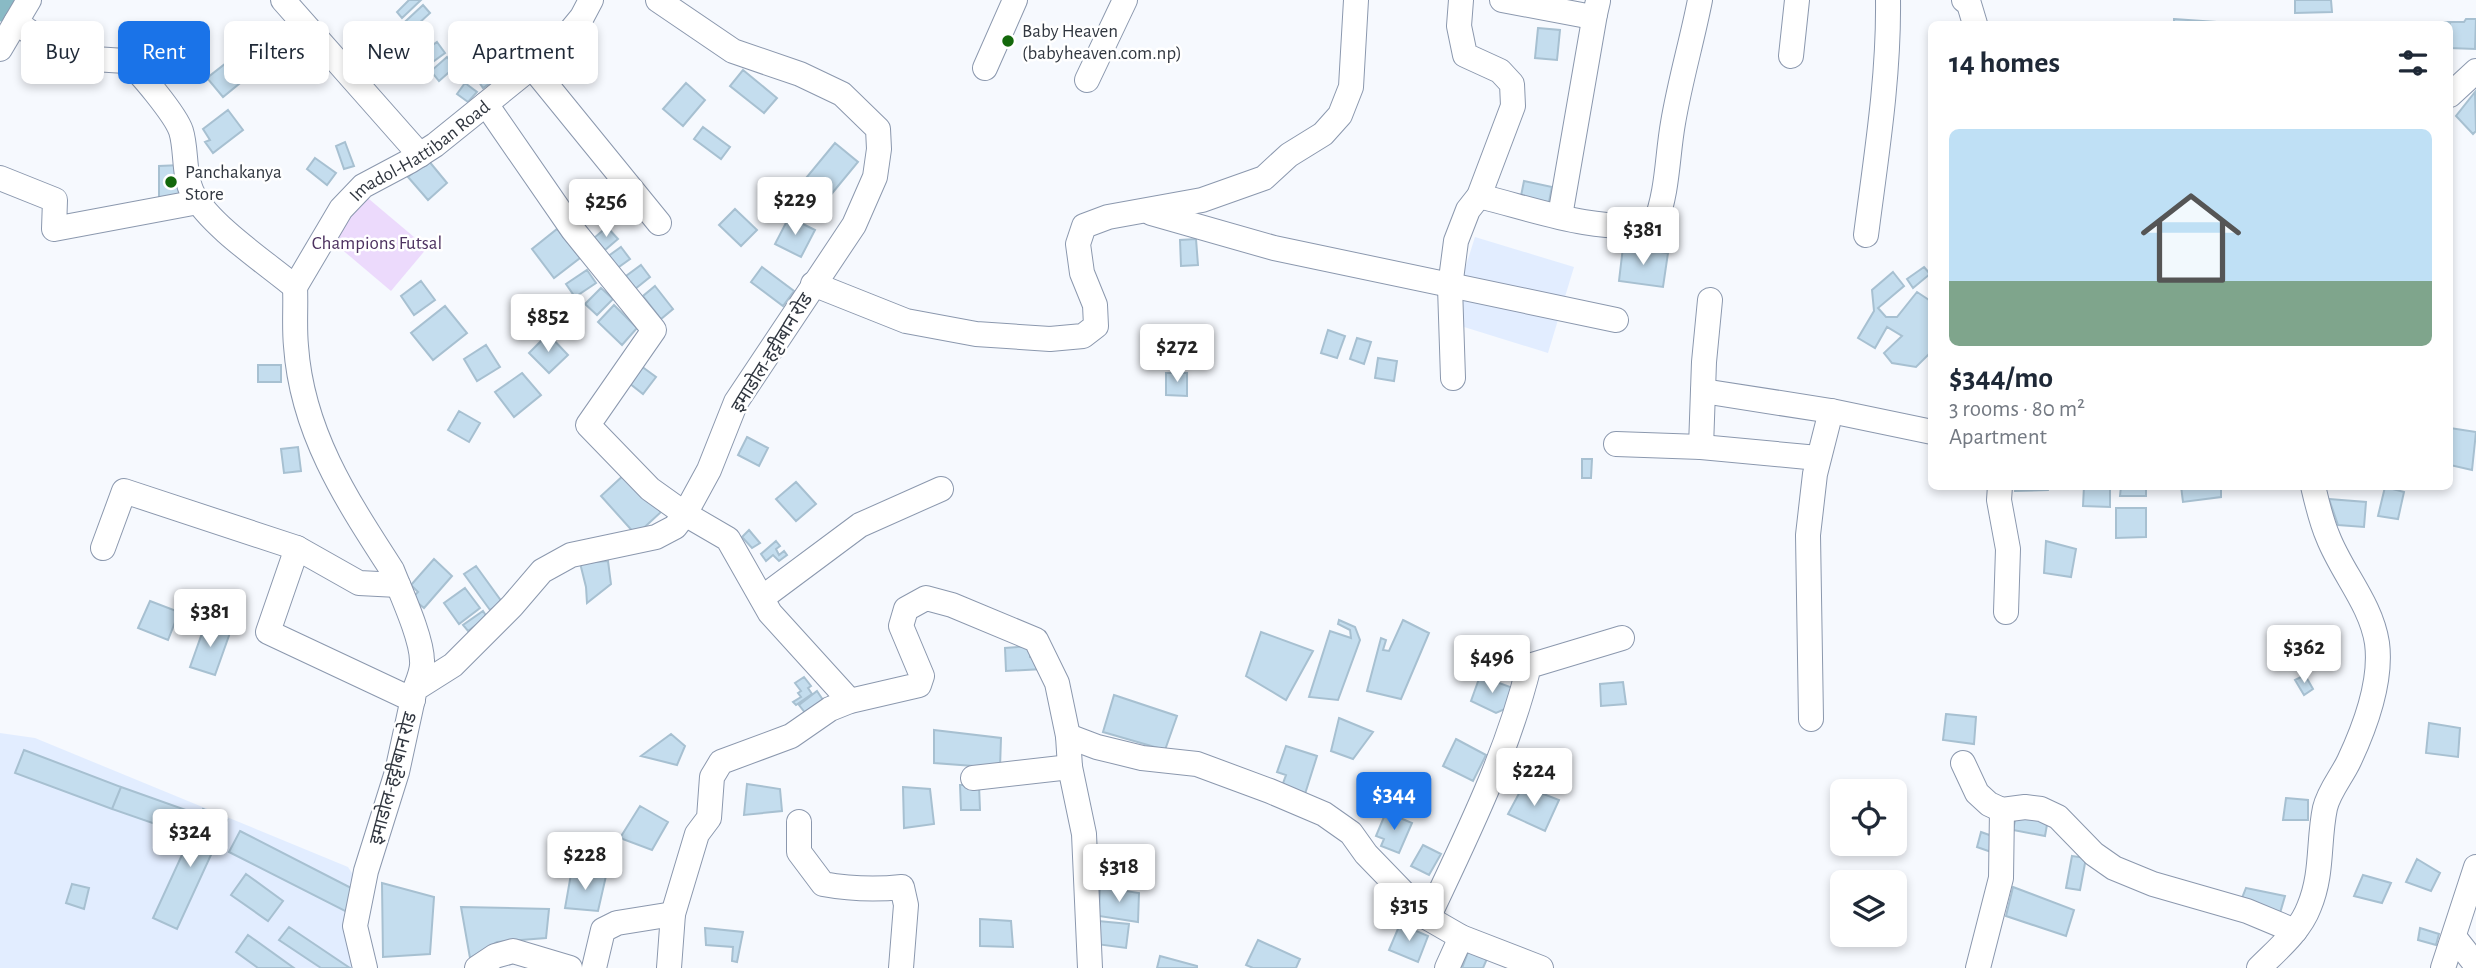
<!DOCTYPE html>
<meta charset="utf-8">
<style>
body{margin:0;font-family:"Alegreya Sans","Noto Sans Devanagari",sans-serif;background:#f2f2f3;color:#1f2937;height:100vh;display:flex;flex-direction:column;font-size:26px;white-space:nowrap}
*{box-sizing:border-box;margin:0}
p{font-size:23px;color:#747a83}
.icon{flex:none;width:38px;height:38px;fill:none;stroke:currentColor;stroke-width:2;stroke-linecap:round;stroke-linejoin:round}
.map{position:relative;flex:1;overflow:hidden}
.panel{position:absolute;left:1928px;top:21px;width:525px;height:469px;display:flex;flex-direction:column;background:#fff;border-radius:10px;box-shadow:0 4px 10px #0003}
.panel>*{flex:none}
.hud{position:absolute;left:21px;top:21px;width:665px;height:63px;display:flex;gap:14px}
.controls{position:absolute;left:1830px;top:779px;display:grid;gap:14px}
.controls a{display:grid;place-items:center;width:77px;height:77px;border-radius:10px;background:#fff;box-shadow:0 4px 10px #0003;font-size:35px}
.price{position:absolute;translate:-50% -60px;padding:0 16px;border-radius:7px;background:#fff;color:#222;font-size:23px;line-height:46px;filter:drop-shadow(0 2px 4px #0008)}
.price::after{content:'';position:absolute;left:50%;top:42px;width:21px;height:16px;margin-left:-10px;background:inherit;clip-path:polygon(0 0,100% 0,50% 100%)}
.price.on{background:#1a73e8;color:#fff}
ul{padding:0;list-style:none}
li{display:grid;align-content:center;gap:14px;height:371px;padding:0 21px}
li span{display:grid;place-items:center;height:217px;border-radius:10px;color:#555}
li>.icon{margin-inline-start:auto}
span .icon{width:126px;height:126px;fill:#fffc;stroke-width:1}
li b{font-size:30px}
h2{display:flex;justify-content:space-between;align-items:center;height:84px;padding:0 21px;font-size:30px}
.tag{padding:0 24px;border-radius:10px;background:#fff;box-shadow:0 4px 10px #0003;font-size:24px;line-height:63px}
.tag.on{background:#1a73e8;color:#fff}
.map>svg:first-child{display:block}
</style>
<div class="map">
<svg width="2476" height="968" viewBox="0 0 2476 968">
<rect width="100%" height="100%" fill="#f6f9fe"/>
<path fill="#e2edff" d="M1475,237L1574,267L1548,353L1448,322Z
M0,733L35,738L348,867L364,891L362,932L372,968H0Z"/>
<path fill="#ecdafc" d="M363,194L427,248L391,291L326,236Z"/>
<g fill="none" stroke-linecap="round" stroke-linejoin="round">
<path stroke="#89bac5" stroke-width="37" d="M0,3L2,0"/>
</g>
<path fill="#c4ddee" stroke="#a7c0d1" stroke-width="2" d="M409,0H421L402,18L397,12Z
M2295,0H2331L2332,12L2295,13Z
M423,5L430,13L402,39L395,31Z
M2174,19L2216,22V24H2174Z
M2466,19H2476L2475,49L2450,48V24H2439V22H2464Z
M1538,28L1560,30L1557,60L1535,58Z
M463,35L470,41L457,53L451,47Z
M437,42L445,53L423,69L415,58Z
M473,47L480,55L468,66L461,58Z
M447,57L455,67L439,81L431,71Z
M479,59L485,65L471,78L465,71Z
M230,60L245,79L223,97L207,78Z
M490,70L496,79L483,88L477,79Z
M743,70L777,98L764,113L730,86Z
M465,83L477,92L468,102L457,94Z
M686,83L705,100L683,126L663,109Z
M2475,92L2476,131L2473,134L2456,116Z
M228,110L243,130L213,153L205,142L210,140L203,129Z
M703,127L730,147L721,159L694,139Z
M345,142L354,166L344,169L336,146Z
M835,143L858,162L829,197L806,178Z
M315,158L336,173L327,185L307,169Z
M428,160L447,183L428,200L408,177Z
M181,165L183,199L159,198V166Z
M1524,181L1552,187L1548,207L1520,201Z
M735,209L757,230L741,246L719,225Z
M789,217L815,230L801,257L775,244Z
M607,227L618,239L605,250L594,238Z
M557,229L580,258L554,278L532,249Z
M1196,239L1198,265L1181,266L1180,240Z
M621,247L630,259L616,269L607,257Z
M1623,247L1668,253L1663,287L1619,281Z
M641,265L650,277L635,289L626,276Z
M762,267L794,291L783,306L751,282Z
M1924,267L1930,274L1913,288L1907,279Z
M587,270L596,283L575,297L566,284Z
M1893,272L1904,286L1878,308L1886,317H1897L1917,292L1932,302V351L1916,367L1892,363L1884,353L1902,336L1887,327L1875,348L1858,338L1874,311L1872,290Z
M421,281L435,300L414,315L401,296Z
M655,286L673,309L661,319L643,296Z
M601,288L613,299L597,315L585,304Z
M614,305L637,328L622,345L598,322Z
M445,306L467,333L433,360L411,333Z
M1328,330L1345,336L1337,358L1321,353Z
M1198,331L1199,352L1182,353L1181,332Z
M548,334L568,355L549,373L529,353Z
M1357,338L1371,342L1364,364L1350,359Z
M486,345L500,367L477,381L464,359Z
M1378,358L1397,361L1394,381L1375,378Z
M637,363L656,377L643,394L624,379Z
M258,365H281V382H258Z
M522,373L541,395L514,417L495,392Z
M1166,373H1187V396L1166,395Z
M459,411L480,423L469,442L448,430Z
M2450,428L2476,432L2472,470L2450,465Z
M747,437L768,448L759,466L738,455Z
M298,447L301,471L284,473L281,449Z
M1582,459H1592L1591,478H1582Z
M626,473L661,512L636,535L601,496Z
M796,482L816,504L796,521L776,499Z
M2015,486H2049L2048,490L2015,491Z
M2084,486H2110V507L2083,506Z
M2121,486H2146V496H2120Z
M2181,486H2229L2230,488L2221,489V497L2183,502Z
M2385,487L2404,492L2398,519L2378,516Z
M2329,499L2366,502L2364,527L2338,525Z
M2116,508H2146V537L2116,538Z
M749,530L760,543L752,548L742,537Z
M776,541L780,546L776,549L779,555L784,551L787,555L779,561L773,555L766,561L761,554Z
M2046,541L2076,549L2071,577L2044,573Z
M434,559L452,576L424,608L412,598L418,592L411,585Z
M608,561L611,584L587,603L586,587L580,563Z
M476,566L502,602L490,610L464,574Z
M465,588L480,608L459,624L444,603Z
M150,601L179,612L168,640L138,628Z
M483,611L487,617L468,631L463,625Z
M1339,620L1355,627L1360,640L1338,700L1309,697L1330,631L1351,638L1350,630L1338,624Z
M1403,620L1429,633L1401,699L1367,691L1381,638L1386,640L1383,650L1389,651Z
M206,622L231,630L215,675L190,667Z
M1261,632L1313,651L1286,700L1246,676Z
M1030,646V657L1043,656V669L1006,671L1005,648Z
M2305,675L2313,689L2304,695L2295,680Z
M1480,676L1513,688L1505,709L1496,713L1471,701Z
M804,677L811,686L808,688L812,694L796,705L793,702L801,697L798,693L801,691L795,683Z
M1623,682L1626,704L1601,706L1600,684Z
M817,691L825,703L806,714L799,705Z
M1114,695L1177,716L1165,750L1103,732Z
M1946,714L1976,717L1974,744L1943,740Z
M1339,718L1373,732L1353,759L1331,751Z
M2429,723L2460,728L2458,757L2426,753Z
M934,730L1001,738L1000,768L934,763Z
M671,734L685,746L677,765L641,756Z
M1456,739L1486,755L1473,781L1443,766Z
M1286,746L1317,756L1305,794L1282,786L1286,775L1277,772Z
M24,750L121,787L112,809L15,773Z
M747,784L780,789L782,811L744,815Z
M960,785H979L980,810H961Z
M1523,786L1559,800L1545,831L1508,814Z
M121,787L200,815L190,836L112,809Z
M903,787L930,789L934,824L904,828Z
M2286,798L2308,800V820H2283Z
M640,806L668,822L652,850L620,838Z
M203,809L227,820L177,929L153,918Z
M1386,812L1412,823L1399,853L1381,846L1384,839L1376,836Z
M2017,812L2048,819L2045,836L2013,830Z
M240,831L357,891L347,912L229,852Z
M1981,832L1995,837L1991,852L1977,847Z
M1423,845L1441,854L1429,875L1411,866Z
M2072,856L2086,858L2080,890L2066,888Z
M2417,859L2440,873L2431,891L2406,882Z
M246,874L283,901L268,921L231,895Z
M571,874L606,876L598,911L565,908Z
M2363,875L2391,883L2382,903L2354,896Z
M382,883L434,897L430,954L383,957Z
M72,884L89,888L84,909L66,903Z
M1100,887L1139,893L1138,922L1099,916Z
M2013,887L2074,910L2066,936L2006,916Z
M2246,888L2285,896L2280,913L2240,903Z
M461,907L549,909L546,938L497,942L470,958Z
M980,919L1011,921L1013,947L980,946Z
M1098,921L1129,924L1126,948L1096,944Z
M1400,924L1428,936L1418,962L1389,950Z
M289,927L350,968H351H321L279,940Z
M705,928L743,932L737,962L732,961L733,947L706,945Z
M2420,928L2439,934L2436,945L2418,940Z
M248,935L294,968H258L236,952Z
M1258,940L1300,959L1296,968H1253L1246,965Z
M1470,947L1489,954L1483,968H1462Z
M1160,956L1197,966V968H1157Z"/>
<g fill="none" stroke-linecap="round" stroke-linejoin="round">
<defs>
<g id="minor">
<path d="M283,0L420,155"/>
<path d="M1502,0L1587,16L1595,14L1598,1"/>
<path d="M1964,0L1969,4L1975,24"/>
<path d="M16,22L64,57L125,61C138,68 176,116 181,131C187,150 183,176 193,194C212,227 265,262 295,287"/>
<path d="M0,49L29,0"/>
<path d="M1791,56L1797,0"/>
<path d="M532,67L659,223"/>
<path d="M985,68L1015,0"/>
<path d="M1087,80L1125,0"/>
<path d="M2450,95L2476,71"/>
<path d="M486,104L573,230L654,330L588,425L650,489L685,514L728,539L770,613L850,701"/>
<path d="M0,178L55,200L54,229L198,202"/>
<path d="M1479,196C1536,210 1595,233 1655,224C1668,191 1667,157 1673,123C1680,81 1692,41 1700,0"/>
<path d="M1151,213L1274,248L1616,320"/>
<path d="M1560,216L1595,14"/>
<path d="M1866,235C1876,157 1889,79 1888,0"/>
<path d="M813,284L906,321L976,334L1050,339L1083,336L1096,326L1095,305L1082,273L1078,244L1084,226L1108,217L1202,200L1264,178L1289,155L1323,134L1340,115L1351,87L1356,0"/>
<path d="M295,287C296,306 294,326 296,346C302,432 346,499 392,570C401,593 422,638 422,661C423,670 418,681 415,689"/>
<path id="s1" d="M295,287L341,209L363,186L410,161L435,145L559,45L582,17L591,0"/>
<path d="M1453,378L1450,287L1456,241L1468,210L1479,196L1513,106L1512,84L1500,71L1465,55L1459,26L1461,0"/>
<path d="M1703,391L1831,411L1932,432"/>
<path d="M1616,444L1701,447L1818,458"/>
<path d="M1701,447L1704,362L1710,300"/>
<path d="M2000,486L1999,500L2008,549L2006,612"/>
<path d="M103,548L124,491L297,548"/>
<path d="M398,585L359,583L297,548L268,632L413,700"/>
<path d="M762,598L860,525L941,489"/>
<path d="M1811,719L1808,535L1815,474L1831,411"/>
<path d="M1068,736L1097,747L1142,758L1197,764L1270,791L1324,814L1351,833L1366,854L1428,918L1461,937L1541,968"/>
<path d="M1963,763L1977,793L1989,804L2002,810L2025,807L2041,809L2058,817L2094,854L2114,868L2153,884L2247,911L2295,931"/>
<path d="M973,778L1070,767"/>
<path d="M799,822V852L823,884C850,889 874,890 902,887L906,905L901,968"/>
<path d="M1428,918C1467,835 1507,755 1529,666L1622,638"/>
<path d="M2455,938L2476,965"/>
<path d="M365,968L355,926L366,871L397,772L415,689L453,665L512,606L542,571L571,555L656,537L675,527L685,514L709,470L736,402L854,225L875,177L879,149L878,129L842,94L800,74L733,51L658,0"/>
<path d="M477,968L495,956L513,951L570,968"/>
<path d="M594,968L603,930L617,923L673,914"/>
<path d="M669,968L673,914L697,834L709,818L712,777L721,762L791,736L830,709L850,701L919,685L922,676L901,626L906,609L926,598L952,605L1036,640L1057,683L1068,736L1070,767L1084,834L1090,968"/>
<path d="M1447,968L1461,937"/>
<path d="M1978,968L2001,878L2002,810"/>
<path d="M2259,968C2277,950 2300,931 2309,907C2323,874 2318,841 2325,808C2329,791 2342,776 2349,761C2365,727 2382,681 2377,643C2371,604 2342,573 2328,537C2321,521 2317,503 2313,486"/>
<path d="M2443,968L2476,867"/>
</g>
</defs>
<use href="#minor" stroke="#8b98ae" stroke-width="26"/>
<use href="#minor" stroke="#fff" stroke-width="24"/>
</g>
<g fill="#13680b" stroke="#fff" stroke-width="2.5">
<circle cx="1008" cy="41" r="7"/>
<circle cx="171" cy="182" r="7"/>
</g>
<g text-anchor="middle" stroke-width="5" stroke-linejoin="round" paint-order="stroke">
<g font-size="19" fill="#313740" stroke="#fff" text-anchor="start">
<text x="1022" y="37">Baby Heaven<tspan x="1022" dy="22">(babyheaven.com.np)</tspan></text>
<text x="185" y="178">Panchakanya<tspan x="185" dy="22">Store</tspan></text>
</g>
<g font-size="19" fill="#313740" stroke="#fff">
<text dy="7" stroke="none"><textPath href="#s1" startOffset="189">Imadol-Hattiban Road</textPath></text>
<text transform="translate(771 352) rotate(-58)" y="7">इमाडोल-हट्टीबान रोड</text>
<text transform="translate(392 778) rotate(-75)" y="7">इमाडोल-हट्टीबान रोड</text>
</g>
<g font-size="19" fill="#4d3260" stroke="#fff">
<text x="377" y="249">Champions Futsal</text>
</g>
</g>
</svg>
<div class="controls">
<a><svg class="icon" aria-label="locate" viewBox="0 0 24 24"><circle cx="12" cy="12" r="6"/><path d="M12 2v4M12 18v4M2 12h4M18 12h4"/></svg></a>
<a><svg class="icon" aria-label="layers" viewBox="0 0 24 24"><path d="M12 4l9 5-9 5-9-5zM3 14l9 5 9-5"/></svg></a>
</div>
<b class="price" style="left:795px;top:237px">$229</b>
<b class="price" style="left:606px;top:239px">$256</b>
<b class="price" style="left:1643px;top:267px">$381</b>
<b class="price" style="left:548px;top:354px">$852</b>
<b class="price" style="left:1177px;top:384px">$272</b>
<b class="price" style="left:210px;top:649px">$381</b>
<b class="price" style="left:2304px;top:685px">$362</b>
<b class="price" style="left:1492px;top:695px">$496</b>
<b class="price" style="left:1534px;top:808px">$224</b>
<b class="price on" style="left:1394px;top:832px">$344</b>
<b class="price" style="left:190px;top:869px">$324</b>
<b class="price" style="left:585px;top:892px">$228</b>
<b class="price" style="left:1119px;top:904px">$318</b>
<b class="price" style="left:1409px;top:943px">$315</b>
<div class="hud">
<a class="tag">Buy</a>
<a class="tag on">Rent</a>
<a class="tag">Filters</a>
<a class="tag">New</a>
<a class="tag">Apartment</a>
</div>
<section class="panel">
<h2>14 homes<svg class="icon" aria-label="filters" viewBox="0 0 24 24"><path d="M4 7h16M4 17h16"/><circle cx="9" cy="7" r="2"/><circle cx="15" cy="17" r="2"/></svg></h2>
<ul>
<li><span style="background:linear-gradient(#bfe0f5 70%,#7fa58c 0)"><svg class="icon" aria-label="home" viewBox="0 0 24 24"><path d="M3 11l9-7 9 7M6 9v11h12V9"/></svg></span><div><b>$344/mo</b><p>3 rooms · 80 m²</p><p>Apartment</p></div></li>
</ul>
</section>
</div>
